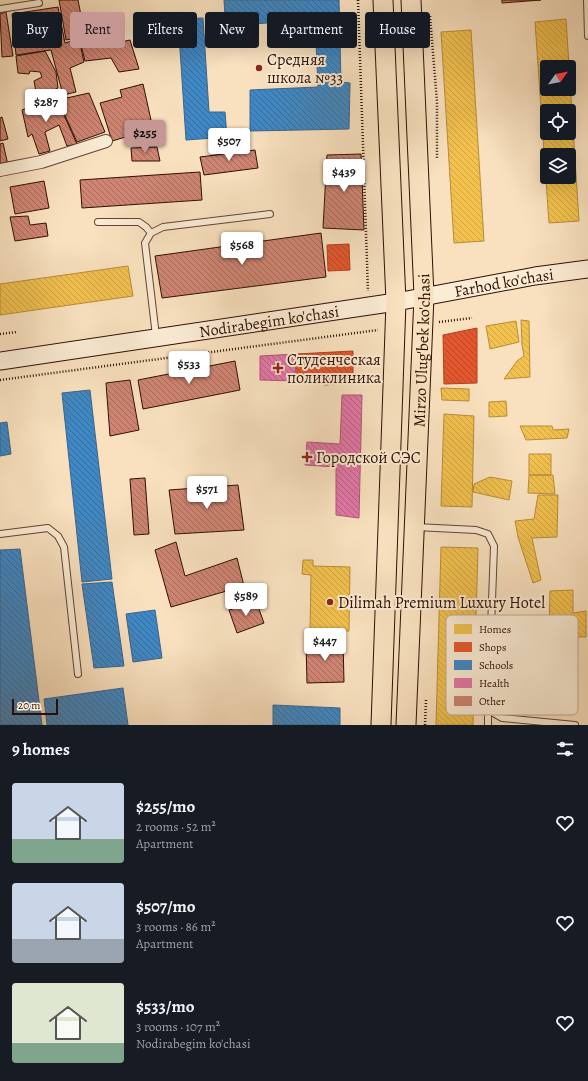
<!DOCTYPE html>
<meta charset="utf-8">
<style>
body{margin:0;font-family:Alegreya,serif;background:#20242c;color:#f1f3f6;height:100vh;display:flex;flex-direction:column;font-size:15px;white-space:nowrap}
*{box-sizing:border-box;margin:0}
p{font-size:13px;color:#9ea1a6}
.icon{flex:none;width:22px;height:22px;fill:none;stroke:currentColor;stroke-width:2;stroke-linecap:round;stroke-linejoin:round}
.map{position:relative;height:725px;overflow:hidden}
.panel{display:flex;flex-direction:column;background:#171b24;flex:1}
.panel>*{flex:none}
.top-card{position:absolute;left:12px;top:12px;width:564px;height:36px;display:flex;gap:8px}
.needle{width:26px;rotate:57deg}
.controls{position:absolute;left:540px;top:60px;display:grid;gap:8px}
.controls a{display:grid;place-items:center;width:36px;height:36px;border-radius:4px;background:#171b24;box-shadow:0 4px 16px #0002;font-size:20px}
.scale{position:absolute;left:12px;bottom:10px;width:46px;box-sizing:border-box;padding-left:4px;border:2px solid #2f0f04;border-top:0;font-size:11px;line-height:14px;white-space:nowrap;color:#2f0f04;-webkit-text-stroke:3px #fbecd5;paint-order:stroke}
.price{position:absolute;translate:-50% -34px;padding:0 9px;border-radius:4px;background:#fff;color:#222;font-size:13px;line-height:26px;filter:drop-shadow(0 1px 2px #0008)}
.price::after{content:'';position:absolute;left:50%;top:24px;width:12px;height:9px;margin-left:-6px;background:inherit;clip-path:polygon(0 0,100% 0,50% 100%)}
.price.on{background:#c59692;color:#111}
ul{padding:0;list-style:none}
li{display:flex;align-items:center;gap:12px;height:100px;padding:0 12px}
li span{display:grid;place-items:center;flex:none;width:112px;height:80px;border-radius:4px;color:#555}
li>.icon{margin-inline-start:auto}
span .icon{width:48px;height:48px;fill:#fffc;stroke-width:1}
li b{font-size:17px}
h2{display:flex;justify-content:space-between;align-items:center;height:48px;padding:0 12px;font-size:17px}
.pill{padding:0 14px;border-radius:4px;background:#171b24;box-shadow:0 4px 16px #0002;font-size:14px;line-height:36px}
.pill.on{background:#c59692;color:#111}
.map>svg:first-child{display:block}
</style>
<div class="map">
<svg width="588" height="725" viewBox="0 0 588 725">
<defs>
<pattern id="homes-back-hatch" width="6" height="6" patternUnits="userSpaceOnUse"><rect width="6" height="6" fill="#f2c14e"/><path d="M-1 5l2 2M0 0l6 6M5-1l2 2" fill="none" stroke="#d0a542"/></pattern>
<pattern id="shops-back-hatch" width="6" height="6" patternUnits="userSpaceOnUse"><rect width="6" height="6" fill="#e4572e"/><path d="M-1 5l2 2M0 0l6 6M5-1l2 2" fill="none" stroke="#b94625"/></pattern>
<pattern id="schools-back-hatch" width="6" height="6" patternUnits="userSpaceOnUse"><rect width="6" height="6" fill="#3f88c5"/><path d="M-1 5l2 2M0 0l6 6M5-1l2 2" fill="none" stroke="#356e9e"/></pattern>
<pattern id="health-back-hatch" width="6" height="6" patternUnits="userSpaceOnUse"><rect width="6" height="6" fill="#e377a8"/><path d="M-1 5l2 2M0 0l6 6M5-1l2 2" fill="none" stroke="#b86087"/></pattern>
<pattern id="building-back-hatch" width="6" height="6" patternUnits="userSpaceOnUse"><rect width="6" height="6" fill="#cf8573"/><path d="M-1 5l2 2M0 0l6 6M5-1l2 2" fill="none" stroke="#a86b5c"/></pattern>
</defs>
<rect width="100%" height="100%" fill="#f9e1bf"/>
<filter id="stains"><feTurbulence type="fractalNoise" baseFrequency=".005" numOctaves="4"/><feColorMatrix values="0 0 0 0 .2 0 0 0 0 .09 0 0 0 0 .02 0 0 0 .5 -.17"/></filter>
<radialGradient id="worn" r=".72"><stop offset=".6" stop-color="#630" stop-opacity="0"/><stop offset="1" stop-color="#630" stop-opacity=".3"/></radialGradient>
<path fill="url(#homes-back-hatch)" stroke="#b88c38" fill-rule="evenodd" d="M566,19L579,221L549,223L535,22ZM547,67H569V89H547ZM547,111H569V133H547ZM547,155H569V177H547Z
M471,30L484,241L454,243L441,32Z
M128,266L133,296L0,315V284Z
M521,320L529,321L530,377L504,379L517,361L524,356L522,345Z
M516,321L519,342L490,349L486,326Z
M441,388L469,389V401L442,400Z
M506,401L507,416L489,417V402Z
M444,414L474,416L472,507L441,506Z
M520,426H552L553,430L569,429L567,438L526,440Z
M529,454H551V475H529Z
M529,475H553L555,494L528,493Z
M490,477L512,481L509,500L473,492L474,484Z
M538,495H558L557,537L532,538L541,580L533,583L518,537L515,521L534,519Z
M441,547L478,548L473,725H436Z
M303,560H313V566L350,567L349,631L310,630L311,575L302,574Z
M573,590V613L586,611V637H549L550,591Z"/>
<path fill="url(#shops-back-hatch)" stroke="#ae4121" d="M349,244L350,270L328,271L327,245Z
M477,328V383L444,384L443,335Z
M353,351V383L324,385L323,376L295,381L296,354Z"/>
<path fill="url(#schools-back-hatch)" stroke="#3a648b" d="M224,0H339L341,82L350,83L349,129L250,131V90L318,87L315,20L252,24L225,16Z
M203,18L209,112H225L227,137L186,140L178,19Z
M90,390L112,579L82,582L62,393Z
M7,422L11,454L0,456V423Z
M20,549L42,725H0V550Z
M112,582L124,666L94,668L82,584Z
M155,610L162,658L133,662L126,614Z
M123,688L128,725H47L44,699Z
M273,705L340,708V725H273Z"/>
<path fill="url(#health-back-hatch)" stroke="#ad5877" d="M296,354L295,381L260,380V356Z
M342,395H362L359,518L336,515V467L305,465L307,442L340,444Z"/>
<path fill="url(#building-back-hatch)" stroke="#2f0f04" d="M59,0H78L85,36L66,40Z
M502,0H541L502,3Z
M58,7L65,43L79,39L84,62L70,68L76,92L63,95L51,50L16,55L12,14Z
M6,12L13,56L2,57L0,14Z
M105,30L112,44L130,40L139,69L119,72L111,58L85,61L79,37Z
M45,51L56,72L58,88L37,97L34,81L42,77L40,72L30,71L29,74L18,73L16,56Z
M143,84L153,129L112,141L100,103L122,97L120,90Z
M89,93L105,132L77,142L58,100Z
M55,95L77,144L67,146L59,125L45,132L50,151L39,154L32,134L28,137L22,110L35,105V101Z
M2,117L8,139L0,141V118Z
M3,143L8,165L0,167V144Z
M157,147L160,161H132L131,148Z
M255,150L258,168L204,175L200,157Z
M361,154L364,230L323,228L327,155Z
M200,172L202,200L82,208L80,180Z
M44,181L49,208L15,214L10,187Z
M28,216L30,225L46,223L48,236L15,241L10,217Z
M321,233L326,277L162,298L155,256Z
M235,361L240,390L143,409L138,380Z
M130,380L139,430L110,436L106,383Z
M145,478L149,534L134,535L130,479Z
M238,485L244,530L175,534L169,490Z
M176,542L185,576L237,558L244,586L171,607L155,550Z
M256,601L264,623L237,633L229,610Z
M343,641L344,682L307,683L306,642Z"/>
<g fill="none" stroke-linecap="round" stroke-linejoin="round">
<defs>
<path id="lane" d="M587,0L588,36
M0,9L39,3
M98,222H139L146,227L151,233
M156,336L145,243L151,233L163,227L270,214
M416,527L476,530L488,534L494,546L488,710L502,718L575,725
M0,534L48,528L58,536L64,547L78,674
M488,725V710"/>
<path id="street" d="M0,170L41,162L106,141"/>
<g id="secondary">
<path id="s1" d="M0,361L396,302L535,276L588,269"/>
</g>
<g id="primary">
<path d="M381,725L396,302L383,0"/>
<path id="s2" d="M406,725L424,296L411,0"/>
</g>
</defs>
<use href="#lane" stroke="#624433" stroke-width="8"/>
<use href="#street" stroke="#624433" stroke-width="14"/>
<use href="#secondary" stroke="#2f0f04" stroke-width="19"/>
<use href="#primary" stroke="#2f0f04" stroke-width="21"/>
<path stroke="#2f0f04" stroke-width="2.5" stroke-dasharray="1 2" stroke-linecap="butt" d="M358,0L368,291
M430,16L437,102V159
M439,322L472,318
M0,334L17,332
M0,380L378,330
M425,725L426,700"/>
<use href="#lane" stroke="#fbecd5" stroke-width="6"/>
<use href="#street" stroke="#fbecd5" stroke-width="12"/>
<use href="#secondary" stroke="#fbecd5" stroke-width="17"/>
<use href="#primary" stroke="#f9e1bf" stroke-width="19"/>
</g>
<g fill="#8f2418" stroke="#fbecd5" stroke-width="1.5">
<circle cx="259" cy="68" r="4"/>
<path d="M276 362h4v4h4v4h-4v4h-4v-4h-4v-4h4z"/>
<path d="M305 451h4v4h4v4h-4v4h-4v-4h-4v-4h4z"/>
<circle cx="330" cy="602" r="4"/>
</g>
<g text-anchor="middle" stroke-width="4" stroke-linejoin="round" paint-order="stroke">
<g font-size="16" fill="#2f0f04" stroke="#fbecd5" text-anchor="start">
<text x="267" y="65">Средняя<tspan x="267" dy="18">школа №33</tspan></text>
<text x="287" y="365">Студенческая<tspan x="287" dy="18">поликлиника</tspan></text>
<text x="316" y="463">Городской СЭС</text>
<text x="338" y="608">Dilimah Premium Luxury Hotel</text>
</g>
<g font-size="16" fill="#2f0f04" stroke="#fbecd5">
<text dy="6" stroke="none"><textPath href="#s1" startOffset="510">Farhod ko'chasi</textPath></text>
<text dy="6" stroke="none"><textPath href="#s1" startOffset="272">Nodirabegim ko'chasi</textPath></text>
<text dy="6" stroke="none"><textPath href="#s2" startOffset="375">Mirzo Ulug'bek ko'chasi</textPath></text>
</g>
</g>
<rect x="446" y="615" width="132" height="100" rx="6" fill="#fbecd5" stroke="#beaa96" stroke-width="1"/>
<rect x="454" y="624" width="18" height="10" fill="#f2c14e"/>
<rect x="454" y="642" width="18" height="10" fill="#e4572e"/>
<rect x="454" y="660" width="18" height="10" fill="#3f88c5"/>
<rect x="454" y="678" width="18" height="10" fill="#e377a8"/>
<rect x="454" y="696" width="18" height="10" fill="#cf8573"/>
<g font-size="11" fill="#2f0f04">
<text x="479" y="633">Homes</text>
<text x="479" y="651">Shops</text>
<text x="479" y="669">Schools</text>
<text x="479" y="687">Health</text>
<text x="479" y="705">Other</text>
</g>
<rect width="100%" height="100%" filter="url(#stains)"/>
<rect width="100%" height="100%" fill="url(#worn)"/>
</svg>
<div class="controls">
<a><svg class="needle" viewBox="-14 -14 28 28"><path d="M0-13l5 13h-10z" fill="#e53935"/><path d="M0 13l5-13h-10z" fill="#9ea1a6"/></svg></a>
<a><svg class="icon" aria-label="locate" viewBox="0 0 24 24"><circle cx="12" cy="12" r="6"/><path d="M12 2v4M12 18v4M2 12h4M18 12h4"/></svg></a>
<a><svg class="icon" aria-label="layers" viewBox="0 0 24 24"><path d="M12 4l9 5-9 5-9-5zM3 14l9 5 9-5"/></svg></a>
</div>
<div class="scale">20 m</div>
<b class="price" style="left:46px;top:123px">$287</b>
<b class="price on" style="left:145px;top:154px">$255</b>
<b class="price" style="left:229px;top:162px">$507</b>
<b class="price" style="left:344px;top:193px">$439</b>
<b class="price" style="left:242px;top:266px">$568</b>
<b class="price" style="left:189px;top:385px">$533</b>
<b class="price" style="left:207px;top:510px">$571</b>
<b class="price" style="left:246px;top:617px">$589</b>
<b class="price" style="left:325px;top:662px">$447</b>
<div class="top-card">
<a class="pill">Buy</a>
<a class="pill on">Rent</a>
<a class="pill">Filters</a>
<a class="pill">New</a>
<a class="pill">Apartment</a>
<a class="pill">House</a>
</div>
</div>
<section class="panel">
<h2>9 homes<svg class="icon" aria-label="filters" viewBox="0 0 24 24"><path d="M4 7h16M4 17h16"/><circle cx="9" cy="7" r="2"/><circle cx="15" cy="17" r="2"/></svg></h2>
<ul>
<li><span style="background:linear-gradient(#c9d6e8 70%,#7fa58c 0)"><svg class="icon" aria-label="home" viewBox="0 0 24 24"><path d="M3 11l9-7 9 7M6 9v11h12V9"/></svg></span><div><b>$255/mo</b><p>2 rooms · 52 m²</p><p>Apartment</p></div><svg class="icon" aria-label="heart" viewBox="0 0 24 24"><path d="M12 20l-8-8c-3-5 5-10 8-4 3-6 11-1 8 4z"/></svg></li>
<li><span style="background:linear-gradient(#c9d6e8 70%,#9aa5b1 0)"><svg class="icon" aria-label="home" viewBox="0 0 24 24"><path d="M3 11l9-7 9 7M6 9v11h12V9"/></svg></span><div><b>$507/mo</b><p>3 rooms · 86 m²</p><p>Apartment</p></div><svg class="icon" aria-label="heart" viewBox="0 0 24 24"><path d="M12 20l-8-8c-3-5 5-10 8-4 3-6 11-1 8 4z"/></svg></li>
<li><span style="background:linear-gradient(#dfe7d0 75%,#7fa58c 0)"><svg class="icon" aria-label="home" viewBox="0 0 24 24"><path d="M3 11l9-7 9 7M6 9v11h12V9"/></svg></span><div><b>$533/mo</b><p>3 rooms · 107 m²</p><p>Nodirabegim ko'chasi</p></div><svg class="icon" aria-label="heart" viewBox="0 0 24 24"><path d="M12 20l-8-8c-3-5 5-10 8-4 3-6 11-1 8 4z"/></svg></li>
</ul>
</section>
